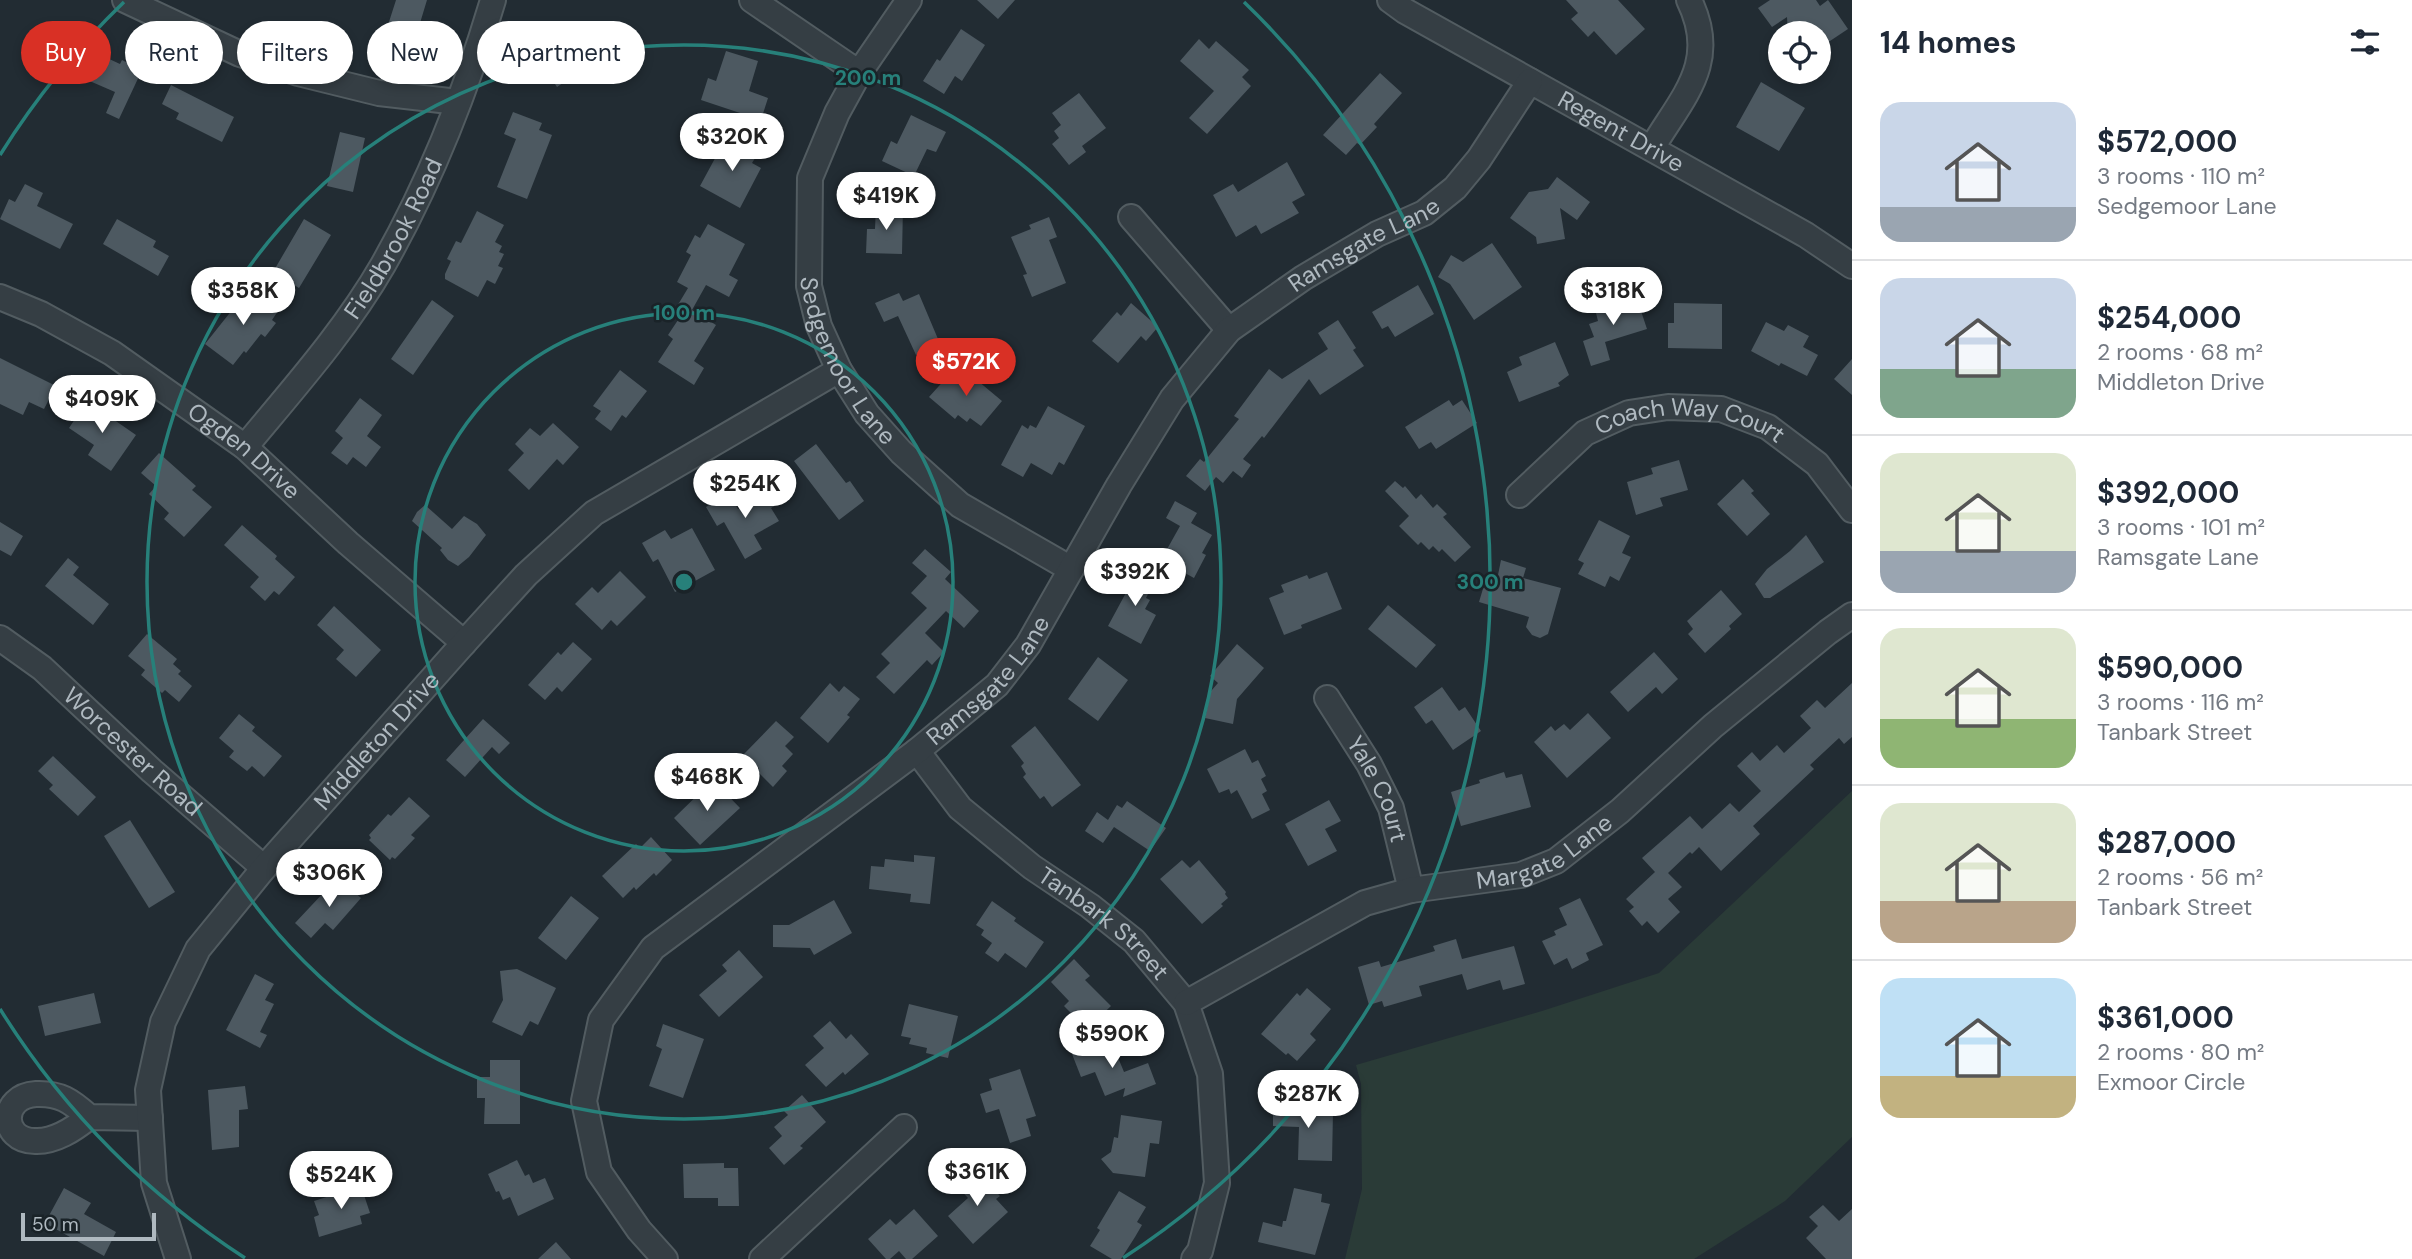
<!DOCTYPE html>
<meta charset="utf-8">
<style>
body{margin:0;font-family:"DM Sans",sans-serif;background:#f6f6f7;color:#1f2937;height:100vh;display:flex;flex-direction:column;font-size:26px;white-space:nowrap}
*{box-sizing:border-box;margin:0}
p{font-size:23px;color:#747a83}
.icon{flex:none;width:38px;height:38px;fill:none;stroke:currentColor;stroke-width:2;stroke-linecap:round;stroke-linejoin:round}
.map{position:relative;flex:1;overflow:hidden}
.details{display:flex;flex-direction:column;background:#fff;width:560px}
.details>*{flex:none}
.guide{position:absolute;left:21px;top:21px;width:665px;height:63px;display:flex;gap:14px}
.buttons{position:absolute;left:1768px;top:21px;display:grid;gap:14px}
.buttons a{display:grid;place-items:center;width:63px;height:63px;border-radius:50%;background:#fff;box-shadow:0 4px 10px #0003;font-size:35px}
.scale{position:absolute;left:21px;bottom:18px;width:135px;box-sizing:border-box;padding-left:7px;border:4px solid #afb9c0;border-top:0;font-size:19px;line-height:24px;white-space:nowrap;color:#afb9c0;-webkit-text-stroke:5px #1a2328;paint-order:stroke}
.price{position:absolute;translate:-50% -60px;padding:0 16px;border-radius:24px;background:#fff;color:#222;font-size:23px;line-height:46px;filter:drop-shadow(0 2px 4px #0008)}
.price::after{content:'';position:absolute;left:50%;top:42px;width:21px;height:16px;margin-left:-10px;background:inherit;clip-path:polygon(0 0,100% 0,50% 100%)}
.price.current{background:#d93025;color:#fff}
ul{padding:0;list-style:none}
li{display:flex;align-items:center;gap:21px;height:175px;padding:0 28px}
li+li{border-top:2px solid #e0e1e3}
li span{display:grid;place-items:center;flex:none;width:196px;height:140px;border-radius:21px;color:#555}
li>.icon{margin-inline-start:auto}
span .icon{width:84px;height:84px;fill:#fffc;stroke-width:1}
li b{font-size:30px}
h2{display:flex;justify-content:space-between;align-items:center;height:84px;padding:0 28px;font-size:30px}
.tag{padding:0 24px;border-radius:32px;background:#fff;box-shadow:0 4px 10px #0003;font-size:24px;line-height:63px}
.tag.current{background:#d93025;color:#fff}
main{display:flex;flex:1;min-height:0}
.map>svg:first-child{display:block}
</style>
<main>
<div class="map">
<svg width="1852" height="1259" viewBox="0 0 1852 1259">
<rect width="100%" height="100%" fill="#222c33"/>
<path fill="#2a3b37" d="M1852,791V1137L1785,1201L1694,1259H1345L1362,1189L1361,1084L1356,1065L1542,1011L1659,973Z"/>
<path fill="#4d5961" d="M396,0H427L417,33L388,25Z
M977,0H1015L998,19Z
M1566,0H1618L1645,29L1616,55L1594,31L1588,37L1571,19L1578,13Z
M1770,0H1816L1820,6L1828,0L1848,29L1818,49V33H1788L1787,17L1772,27L1758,8Z
M575,27L586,44L579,48L584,56L579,59L585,68L557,87L551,78L544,82L531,62L545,53L542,49Z
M961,29L985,45L962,81L955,76L944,94L923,81L937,59L940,61Z
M1199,39L1209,49L1216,41L1249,70L1242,77L1251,86L1207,134L1189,118L1214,91L1180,61Z
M79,45L120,64L122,60L142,70L119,119L106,113L115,92L85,79L87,74L70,66Z
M726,51L758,61L749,91L768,98L761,120L701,100L708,78L716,81Z
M1380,73L1402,93L1374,124L1377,127L1360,145L1357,143L1346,155L1323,135Z
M1761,82L1805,108L1779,151L1736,127Z
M171,85L234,117L222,142L176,119L179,113L162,104Z
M1079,93L1106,128L1082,146L1086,152L1069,165L1052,144L1059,138L1054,131L1061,125L1052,113Z
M513,112L542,123L539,130L552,135L527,199L497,187L516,139L504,134Z
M911,115L946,132L936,152L927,149L914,176L882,161L891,141L897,144Z
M340,132L365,138L353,192L327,186Z
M726,138L757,155L752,163L761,168L740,208L700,186Z
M1287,162L1305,195L1292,202L1299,213L1261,234L1256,225L1236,237L1213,195L1233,184L1238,192Z
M1557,177L1590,202L1577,220L1560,208L1565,239L1537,244L1536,237L1510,218L1529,192L1548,189Z
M25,184L43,193L37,206L73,224L60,249L0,219L9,199L15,202Z
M876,206L903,207L902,254L866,253L867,229H875Z
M477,211L504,225L495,242L502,246L499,252L504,254L498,266L503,268L495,284L487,280L478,297L445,279V274L451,261L447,259L456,241L461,243Z
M1049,217L1057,237L1049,240L1066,283L1032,297L1023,275L1027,274L1011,237L1031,229L1029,225Z
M117,219L156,241L153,247L169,256L158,276L103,244Z
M304,219L331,235L299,288L273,272Z
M708,224L745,244L729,275L738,280L729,297L706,285L692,310L716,325L694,361L704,368L694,385L658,362L673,339L668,335L680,317L673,313L688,288L677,282L691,255L686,252L695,235L700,238Z
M1492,243L1522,287L1474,320L1450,284L1438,277L1451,255L1463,262Z
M1418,285L1434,314L1395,337L1388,326L1382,329L1372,312Z
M261,293L280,308L272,320L276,323L265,337L261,334L246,353L244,351L233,365L205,344L244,295L254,302Z
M899,293L903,301L919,294L938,339L926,344L929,349L916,355L898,316L884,322L875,303Z
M1636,296L1647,329L1605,342L1610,360L1591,366L1583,341L1594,337L1589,324L1598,321L1595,309Z
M432,300L454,316L413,375L391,359Z
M1131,303L1158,327L1146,341L1141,336L1118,363L1092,341L1117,312L1121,316Z
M1674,303L1722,304V349L1668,348V323H1674Z
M1338,320L1356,348L1353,350L1364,366L1320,395L1309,379L1264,438L1262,436L1243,459L1251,465L1242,478L1233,471L1223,483L1216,477L1205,491L1186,476L1200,459L1204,462L1239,419L1234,416L1269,369L1282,379L1328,349L1318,333Z
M1766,322L1784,331L1788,325L1809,336L1803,347L1818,355L1807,376L1781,363L1779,366L1751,351Z
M1555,342L1569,375L1558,383L1560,386L1519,402L1507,372L1522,365L1519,357Z
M0,358L56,386L44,409L29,402L23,415L0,404Z
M1852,359V395L1834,379Z
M960,366L1002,401L981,426L970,418L967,422L958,415L955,419L929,397L947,377L950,379Z
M620,370L647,391L626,418L622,415L611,431L595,419L601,411L593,406Z
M360,398L382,415L367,436L381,447L366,467L353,457L347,465L331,453L343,438L335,431Z
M1449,400L1453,406L1462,400L1477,423L1436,449L1431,442L1419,449L1405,427Z
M87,401L136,435L111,471L88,455L94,445L69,428Z
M1048,406L1085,426L1064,465L1059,462L1052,475L1031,463L1023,477L1001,465L1022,425L1028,429L1030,425L1036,428Z
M553,423L579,447L563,465L557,459L529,490L508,470L524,453L515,444L530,428L540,436Z
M816,444L846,483L850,481L864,501L839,520L794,461Z
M159,453L196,486L192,490L212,507L184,537L164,519L169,513L149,494L156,486L141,473Z
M1679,460L1688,490L1660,498L1663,506L1636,515L1627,482L1653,474L1651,468Z
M1743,479L1754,491L1751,493L1770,514L1747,536L1717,504Z
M1395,481L1403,488L1405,486L1416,499L1421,494L1433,508L1437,504L1447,514L1443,517L1471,547L1455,562L1442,549L1439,552L1433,546L1429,550L1421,542L1418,545L1399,526L1409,516L1385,491Z
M768,491L776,505L771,508L779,521L754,535L762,549L745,559L724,522L717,526L706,507L729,493L738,509Z
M1175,501L1197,513L1191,523L1212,535L1202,553L1206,555L1194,578L1161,560L1180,526L1166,518Z
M425,505L452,529L464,516L477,524L486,535L469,557L458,566L448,560L440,550L442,548L412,521L417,512Z
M1599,520L1630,536L1622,553L1631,557L1619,581L1610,576L1605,587L1578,574L1584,563L1578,560Z
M0,522L23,536L11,556L0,550Z
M242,525L277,556L275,559L295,577L279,595L274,591L265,601L250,587L259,577L224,545Z
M692,528L715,570L675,592L658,559L653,562L642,543L665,530L671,539Z
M1806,535L1824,562L1770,598H1764L1755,584L1767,569L1790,551Z
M925,549L951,572L945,579L979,611L964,628L946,611L925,633L944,652L932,665L927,660L894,694L876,677L890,663L881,654L927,608L911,593L927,576L912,563Z
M68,558L79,567L73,575L109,604L93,625L45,586Z
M1501,560L1526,568L1523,578L1561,588L1548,634L1540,638L1532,635L1526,627L1529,617L1479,602L1488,572L1498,575Z
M1133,569L1155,580L1146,598L1150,600L1145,609L1156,615L1141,644L1108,626L1128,589L1124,586Z
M620,571L646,597L617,626L611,620L602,630L575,604L592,587L598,593Z
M1327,572L1342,609L1301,625L1302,628L1284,635L1269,598L1284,592L1281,585L1307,575L1309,579Z
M1721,590L1742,614L1729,626L1731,629L1705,653L1688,634L1693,629L1687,621Z
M1388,605L1436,645L1416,668L1368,629Z
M334,606L381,650L356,677L336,659L344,650L317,625Z
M147,634L177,659L173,664L181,671L178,674L192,686L179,702L165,690L162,693L141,675L145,670L128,656Z
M573,642L592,659L562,692L557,687L545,700L528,685L558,652L561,655Z
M1237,644L1264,668L1237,699L1233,724L1205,718L1211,691L1218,683L1210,676Z
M1654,652L1678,679L1662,694L1656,687L1628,712L1610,692Z
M1098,657L1128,680L1098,721L1068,699Z
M830,683L839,692L844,686L860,699L847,715L850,717L828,743L800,718Z
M1852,683V737L1844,744L1839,738L1810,765L1814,769L1753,826L1760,834L1721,871L1699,847L1692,854L1690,852L1668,873L1682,887L1668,899L1680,912L1658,933L1647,921L1642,926L1629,911L1634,907L1626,899L1655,872L1642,858L1690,816L1702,829L1730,803L1739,812L1761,791L1737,766L1752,752L1760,761L1777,745L1784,753L1811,728L1800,716L1817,700L1825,708Z
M1442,687L1459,711L1465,707L1481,731L1453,750L1432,720L1426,724L1414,707Z
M1588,713L1611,738L1567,778L1534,742L1551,726L1555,731L1564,724L1570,730Z
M239,714L255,727L252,731L282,756L264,777L252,766L247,771L229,757L234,751L219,738Z
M483,719L510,743L499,754L492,747L465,777L446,760Z
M776,721L794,737L785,746L793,754L782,766L787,771L773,787L757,771L759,768L744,754Z
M1035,726L1081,785L1052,807L1044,796L1040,799L1023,777L1026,774L1021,766L1024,763L1011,746Z
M1245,749L1252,763L1258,760L1266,776L1261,779L1267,791L1262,794L1270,810L1252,819L1237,790L1231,794L1229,789L1219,793L1207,769Z
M53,756L96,797L78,816L49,789L53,785L38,771Z
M1504,772L1506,778L1522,774L1531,807L1461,826L1451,792L1480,783L1479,780Z
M713,780L740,808L700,845L674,818Z
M409,797L430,816L411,835L415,838L395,859L392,857L390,860L369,840L371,838L369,835L388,814L391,816Z
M1329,800L1341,821L1325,829L1337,851L1308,866L1285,824Z
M1127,801L1166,828L1150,851L1114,827L1103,843L1085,831L1097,812L1108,820L1117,805L1122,808Z
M130,820L175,892L149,908L104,836Z
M651,837L672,860L656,876L654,873L636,890L634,887L623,898L602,876L636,844L640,848Z
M914,855L935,857L930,904L910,902L911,894L869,889L871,866L884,867L885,859L914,862Z
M1182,860L1190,868L1199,860L1226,892L1225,894L1228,898L1221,904L1223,906L1202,924L1160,879Z
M340,879L361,898L333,930L325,923L311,938L295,923L326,890L328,892Z
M571,896L599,918L566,960L538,938Z
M1580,898L1603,945L1586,953L1589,960L1572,969L1567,958L1554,965L1542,941L1556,935L1554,931L1567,925L1559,908Z
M834,900L852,933L814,955L810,948L773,947V925H789Z
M992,901L1016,918L1014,921L1044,942L1026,968L1005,953L998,962L985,953L992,943L981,935L984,930L976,925Z
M1456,939L1462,959L1514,946L1525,984L1503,990L1500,980L1467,990L1462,974L1419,986L1422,996L1384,1007L1382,1001L1369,1005L1358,967L1379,961L1381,967L1435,951L1433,946Z
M739,950L763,977L719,1017L699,995L727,971L722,965Z
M1074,959L1090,976L1085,980L1111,1006L1087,1029L1064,1006L1069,1001L1051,982Z
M517,969L556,988L538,1025L530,1021L522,1036L492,1022L503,1000L500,971Z
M255,974L274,984L265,1000L274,1004L260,1032L267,1035L260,1048L226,1030Z
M1307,988L1331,1009L1310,1034L1316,1040L1297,1061L1288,1053L1286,1055L1261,1034L1297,993L1300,996Z
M94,993L101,1023L45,1036L38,1006Z
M909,1004L958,1016L948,1058L926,1053L927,1048L909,1044L911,1038L901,1036Z
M830,1021L846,1039L851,1034L869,1054L845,1075L843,1072L826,1087L805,1065L824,1048L813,1036Z
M663,1024L704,1039L683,1098L649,1086L662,1049L656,1046Z
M1110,1038L1124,1072L1148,1063L1156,1084L1123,1097L1125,1088L1105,1096L1095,1072L1081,1077L1072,1054Z
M490,1060H520V1124H484L485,1098H477V1077H490Z
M1020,1069L1036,1116L1026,1119L1031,1136L1010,1143L999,1109L986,1113L980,1094L992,1090L989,1079Z
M245,1086L248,1109L239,1110V1147L212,1150L208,1090Z
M802,1095L826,1122L800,1146L803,1148L784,1165L769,1148L782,1136L774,1127L788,1115L784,1111Z
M1273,1103L1306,1105L1305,1111L1333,1112L1332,1161L1298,1160L1299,1127L1273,1126Z
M1121,1115L1162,1121L1159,1144L1150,1143L1145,1177L1113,1173L1101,1159L1111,1152L1114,1137L1118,1138Z
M517,1160L525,1176L529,1174L533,1183L545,1178L554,1199L518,1216L510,1197L503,1200L499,1191L496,1192L488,1174Z
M724,1163V1168H738L739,1206H718V1198H684L683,1164Z
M975,1169L1000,1196L996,1199L1008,1212L973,1244L948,1216L968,1198L957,1186Z
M361,1186L370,1213L360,1216L362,1224L319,1237L314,1217L319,1215L314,1201Z
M64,1188L91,1203L84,1214L116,1232L104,1256L45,1223Z
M1294,1188L1322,1194L1321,1202L1330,1204L1315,1255L1258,1242L1263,1222L1282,1227L1283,1221H1286Z
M1119,1191L1146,1207L1137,1222L1142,1225L1135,1237L1121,1259H1112L1090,1246L1100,1230L1097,1228Z
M1823,1205L1839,1221L1852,1209V1259H1826L1806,1238L1818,1226L1809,1217Z
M914,1209L938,1236L912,1259H906L899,1251L890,1259H886L868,1239L890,1219L896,1225Z
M556,1242L571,1259H538Z"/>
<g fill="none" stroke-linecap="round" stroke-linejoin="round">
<defs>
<g id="minor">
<path d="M125,0L240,54L298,73L379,93L458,102"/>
<path d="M752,0L859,73"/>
<path id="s1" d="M909,0L859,73L837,113L810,178L809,286L819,326L839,370L867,414L901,452L960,505L1071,569"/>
<path id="s2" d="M1390,0L1405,11L1806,235L1852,266"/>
<path d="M1652,148C1682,97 1720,63 1689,0"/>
<path d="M1131,217L1229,330"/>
<path id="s3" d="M0,297L41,314L112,353L245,447L348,543L464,643"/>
<path id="s4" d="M245,447C293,389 345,331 383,265C430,182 466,91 493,0"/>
<path id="s5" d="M1519,495L1585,433L1629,413L1668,407L1721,409L1768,427L1817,464L1852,510"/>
<path id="s6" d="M0,638L42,668L152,771L264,868"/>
<path id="s7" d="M1327,698L1369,764L1391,808L1411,890"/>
<path id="s8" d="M917,751L960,808L1032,867L1090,906L1134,941L1186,1003L1210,1074L1217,1183L1200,1251L1194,1259"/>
<path id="s9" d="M1186,1003L1365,903L1411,890L1521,875L1556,861L1620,811L1713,726L1828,632L1852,615"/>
<path d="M89,1117C74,1129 55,1142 35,1141C0,1141 0,1096 36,1094C60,1093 71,1101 89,1117L150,1118"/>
<path id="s10" d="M178,1259L154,1183L148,1090L163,1022L198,949L264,868L464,643L526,575L594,513L839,370"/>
<path id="s11" d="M665,1259L639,1230L599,1172L584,1101L601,1020L653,948L917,751L997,685L1028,645L1119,485L1172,399L1229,330L1303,278L1377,234L1424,213L1455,188L1479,159L1530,81"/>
<path d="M762,1259L904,1127"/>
</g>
</defs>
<use href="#minor" stroke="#525c61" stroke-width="28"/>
<use href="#minor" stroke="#353e44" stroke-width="24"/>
</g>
<g fill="none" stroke="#27807a" stroke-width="3.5">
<circle cx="684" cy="582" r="269"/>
<circle cx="684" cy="582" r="537"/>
<path d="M245 1258A806 806 0 0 1 0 1009M0 155A806 806 0 0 1 124 2M1244 2A806 806 0 0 1 1123 1258"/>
</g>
<g text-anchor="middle" stroke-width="5" stroke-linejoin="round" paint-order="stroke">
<g font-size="24" fill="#afb9c0" stroke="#1a2328">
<text dy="8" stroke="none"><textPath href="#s2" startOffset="266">Regent Drive</textPath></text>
<text dy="8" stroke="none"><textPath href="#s4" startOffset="257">Fieldbrook Road</textPath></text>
<text dy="8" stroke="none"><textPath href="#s11" startOffset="1372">Ramsgate Lane</textPath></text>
<text dy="8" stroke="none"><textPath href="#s1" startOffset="397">Sedgemoor Lane</textPath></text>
<text dy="8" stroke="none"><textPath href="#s5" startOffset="201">Coach Way Court</textPath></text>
<text dy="8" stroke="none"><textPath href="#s3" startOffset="290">Ogden Drive</textPath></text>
<text dy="8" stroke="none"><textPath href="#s11" startOffset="784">Ramsgate Lane</textPath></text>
<text dy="8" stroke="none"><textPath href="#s10" startOffset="598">Middleton Drive</textPath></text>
<text dy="8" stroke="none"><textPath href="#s6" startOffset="175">Worcester Road</textPath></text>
<text dy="8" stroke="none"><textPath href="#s7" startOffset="105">Yale Court</textPath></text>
<text dy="8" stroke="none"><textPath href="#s9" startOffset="394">Margate Lane</textPath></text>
<text dy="8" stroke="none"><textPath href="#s8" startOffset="256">Tanbark Street</textPath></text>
</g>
</g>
<circle cx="684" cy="582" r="10" fill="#27807a" stroke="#1a2328" stroke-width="3.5"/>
<g font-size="21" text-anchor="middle" font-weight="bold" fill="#27807a" stroke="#1a2328" stroke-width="5" stroke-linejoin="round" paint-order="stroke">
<text x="868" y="85">200 m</text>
<text x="684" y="320">100 m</text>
<text x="1490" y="589">300 m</text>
</g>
</svg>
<div class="buttons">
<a><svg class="icon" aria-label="locate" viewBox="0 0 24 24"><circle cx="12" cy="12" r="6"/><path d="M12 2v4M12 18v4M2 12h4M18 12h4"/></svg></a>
</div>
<div class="scale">50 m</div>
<b class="price" style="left:732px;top:173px">$320K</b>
<b class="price" style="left:886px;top:232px">$419K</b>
<b class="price" style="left:243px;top:327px">$358K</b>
<b class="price" style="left:1613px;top:327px">$318K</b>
<b class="price current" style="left:966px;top:398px">$572K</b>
<b class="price" style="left:102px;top:435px">$409K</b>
<b class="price" style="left:745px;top:520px">$254K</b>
<b class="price" style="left:1135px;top:608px">$392K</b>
<b class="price" style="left:707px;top:813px">$468K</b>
<b class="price" style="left:329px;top:909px">$306K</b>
<b class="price" style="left:1112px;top:1070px">$590K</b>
<b class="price" style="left:1308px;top:1130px">$287K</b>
<b class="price" style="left:977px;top:1208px">$361K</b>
<b class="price" style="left:341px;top:1211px">$524K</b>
<div class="guide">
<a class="tag current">Buy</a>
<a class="tag">Rent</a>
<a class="tag">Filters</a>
<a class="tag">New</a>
<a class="tag">Apartment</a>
</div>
</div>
<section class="details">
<h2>14 homes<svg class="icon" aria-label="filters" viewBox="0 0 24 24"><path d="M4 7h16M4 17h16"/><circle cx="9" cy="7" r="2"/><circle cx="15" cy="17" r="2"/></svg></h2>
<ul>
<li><span style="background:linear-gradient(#c9d6e8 75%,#9aa5b1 0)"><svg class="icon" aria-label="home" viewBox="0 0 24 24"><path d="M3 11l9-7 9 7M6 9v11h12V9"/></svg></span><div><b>$572,000</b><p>3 rooms · 110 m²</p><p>Sedgemoor Lane</p></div></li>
<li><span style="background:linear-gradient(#c9d6e8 65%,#7fa58c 0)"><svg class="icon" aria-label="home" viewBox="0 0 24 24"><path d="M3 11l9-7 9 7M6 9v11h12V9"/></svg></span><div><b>$254,000</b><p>2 rooms · 68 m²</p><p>Middleton Drive</p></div></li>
<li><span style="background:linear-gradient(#dfe7d0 70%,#9aa5b1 0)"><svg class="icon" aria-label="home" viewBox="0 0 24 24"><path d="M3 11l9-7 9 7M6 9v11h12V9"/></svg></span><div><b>$392,000</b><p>3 rooms · 101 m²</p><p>Ramsgate Lane</p></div></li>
<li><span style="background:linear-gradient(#dfe7d0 65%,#8fb573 0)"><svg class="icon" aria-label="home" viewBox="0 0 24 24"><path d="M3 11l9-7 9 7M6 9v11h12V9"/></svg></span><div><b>$590,000</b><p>3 rooms · 116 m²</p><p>Tanbark Street</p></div></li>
<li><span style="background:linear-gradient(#dfe7d0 70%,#b9a48a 0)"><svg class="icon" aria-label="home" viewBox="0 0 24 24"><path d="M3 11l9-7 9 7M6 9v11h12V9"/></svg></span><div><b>$287,000</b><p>2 rooms · 56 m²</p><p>Tanbark Street</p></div></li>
<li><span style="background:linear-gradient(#bfe0f5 70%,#c2b280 0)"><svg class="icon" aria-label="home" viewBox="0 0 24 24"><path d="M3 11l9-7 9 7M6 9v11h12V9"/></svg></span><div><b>$361,000</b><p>2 rooms · 80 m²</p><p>Exmoor Circle</p></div></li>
</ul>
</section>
</main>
